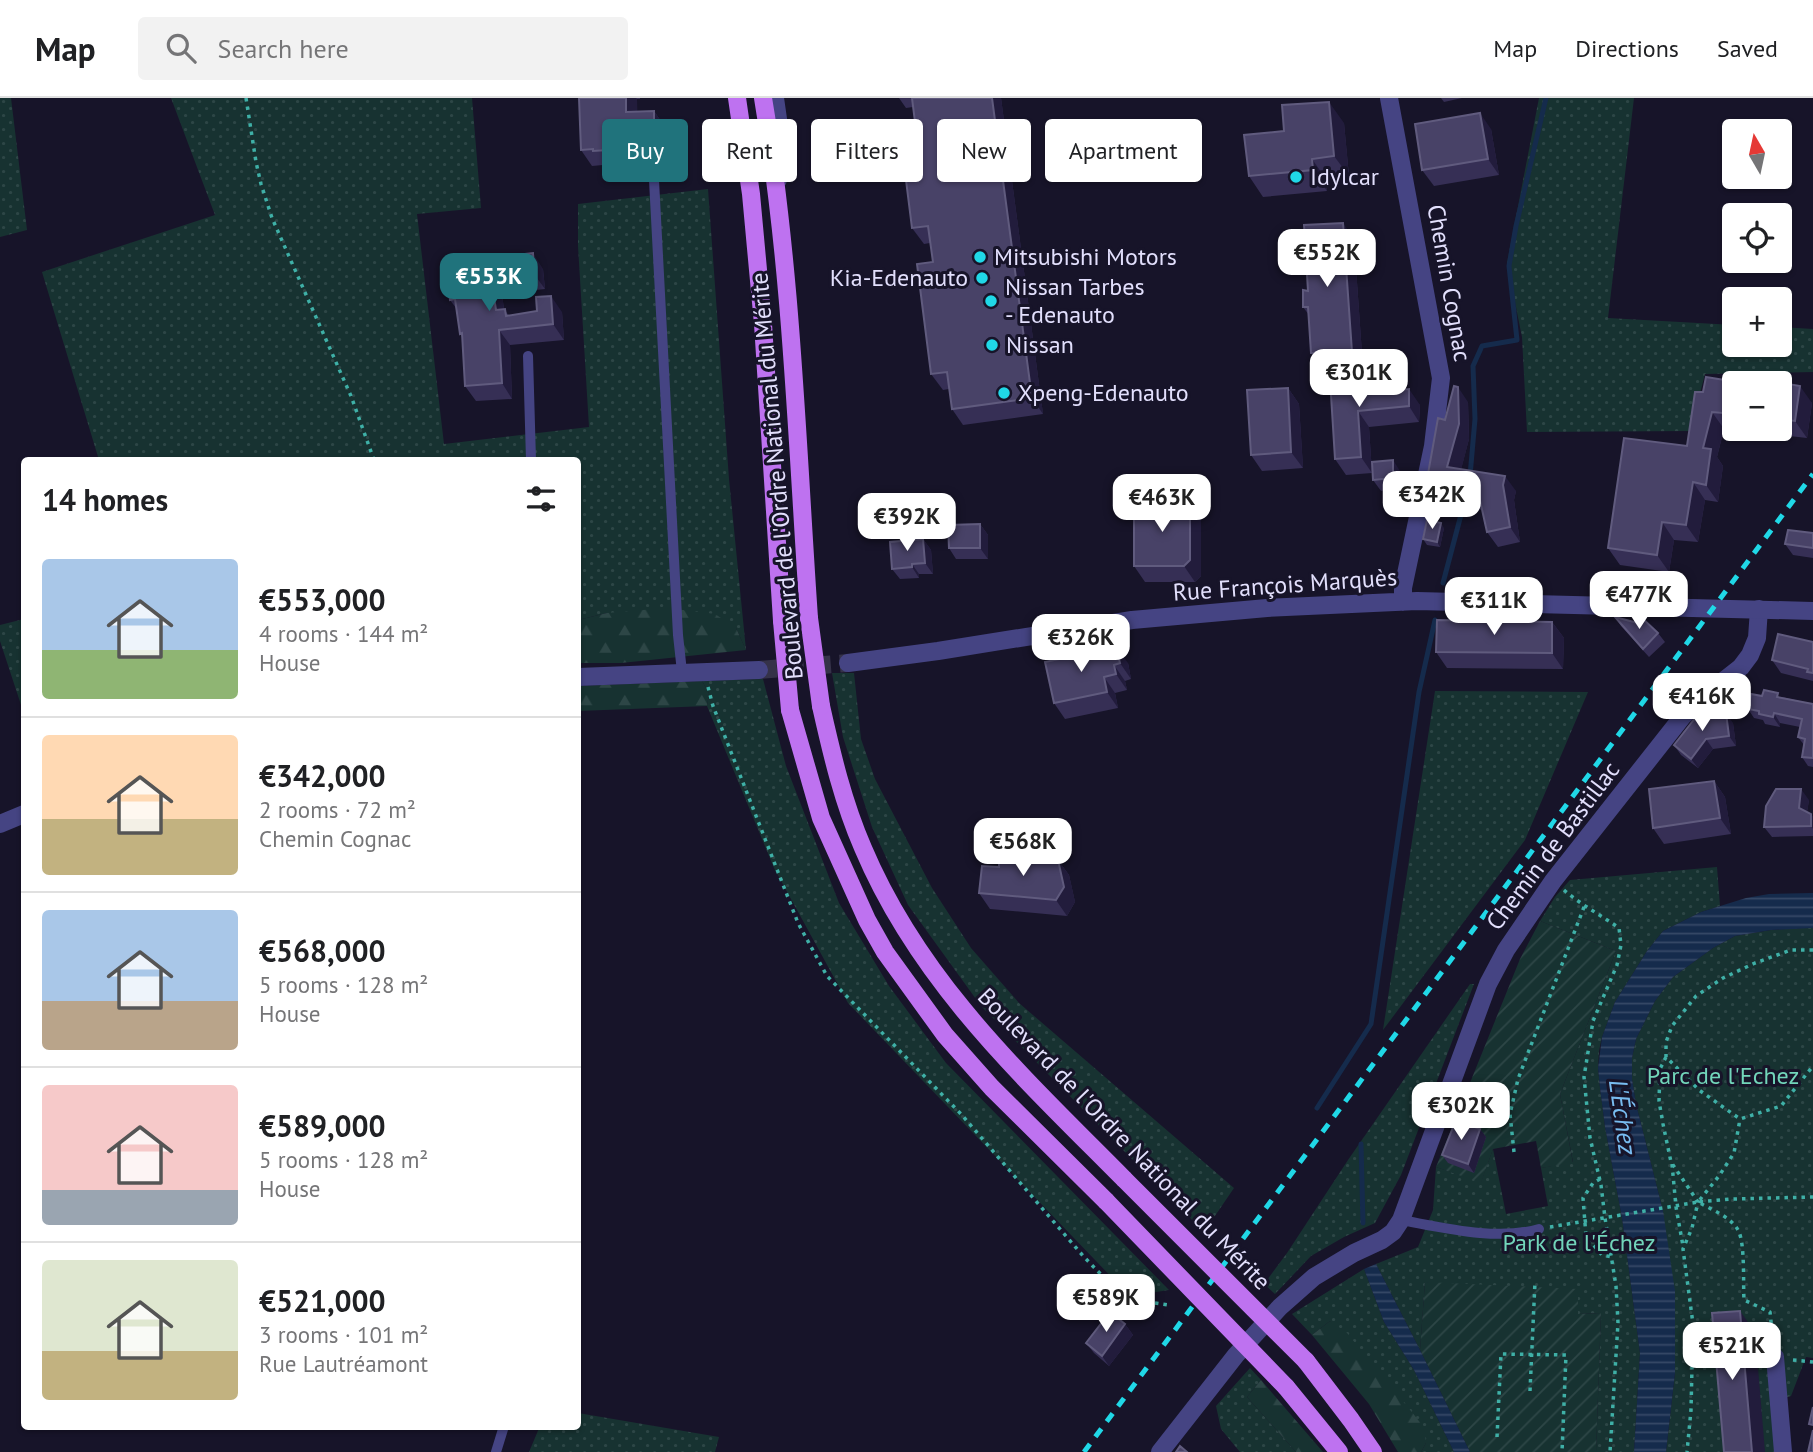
<!DOCTYPE html>
<meta charset="utf-8">
<style>
body{margin:0;font-family:"PT Sans",sans-serif;background:#f2f2f2;color:#202124;height:100vh;display:flex;flex-direction:column;font-size:26px;white-space:nowrap}
*{box-sizing:border-box;margin:0}
p{font-size:23px;color:#757577}
.icon{flex:none;width:38px;height:38px;fill:none;stroke:currentColor;stroke-width:2;stroke-linecap:round;stroke-linejoin:round}
.map{position:relative;flex:1;overflow:hidden}
.details{position:absolute;left:21px;top:359px;width:560px;height:973px;display:flex;flex-direction:column;background:#fff;border-radius:7px;box-shadow:0 2px 5px #0004}
.details>*{flex:none}
.hud{position:absolute;left:602px;top:21px;width:665px;height:63px;display:flex;gap:14px}
.needle{width:46px;rotate:351deg}
.tools{position:absolute;left:1722px;top:21px;display:grid;gap:14px}
.tools a{display:grid;place-items:center;width:70px;height:70px;border-radius:7px;background:#fff;box-shadow:0 2px 5px #0004;font-size:35px}
.price{position:absolute;translate:-50% -60px;padding:0 16px;border-radius:14px;background:#fff;color:#222;font-size:23px;line-height:46px;filter:drop-shadow(0 2px 4px #0008)}
.price::after{content:'';position:absolute;left:50%;top:42px;width:21px;height:16px;margin-left:-10px;background:inherit;clip-path:polygon(0 0,100% 0,50% 100%)}
.price.current{background:#20737c;color:#fff}
ul{padding:0;list-style:none}
li{display:flex;align-items:center;gap:21px;height:175px;padding:0 21px}
li+li{border-top:2px solid #e0e0e0}
li span{display:grid;place-items:center;flex:none;width:196px;height:140px;border-radius:7px;color:#555}
li>.icon{margin-inline-start:auto}
span .icon{width:84px;height:84px;fill:#fffc;stroke-width:1}
li b{font-size:30px}
h2{display:flex;justify-content:space-between;align-items:center;height:84px;padding:0 21px;font-size:30px}
.chip{padding:0 24px;border-radius:7px;background:#fff;box-shadow:0 2px 5px #0004;font-size:24px;line-height:63px}
.chip.current{background:#20737c;color:#fff}
header{display:flex;align-items:center;gap:42px;box-sizing:border-box;height:98px;padding:0 35px;background:#fff;border-bottom:2px solid #e0e0e0}
header strong{font-size:33px}
nav{display:flex;gap:38px;margin-inline-start:auto;font-size:24px}
.search{width:490px;height:63px;background:#f2f2f2;display:flex;align-items:center;gap:18px;box-sizing:border-box;padding:0 24px;border-radius:7px;color:#757577;font-size:26px}
.map>svg:first-child{display:block}
</style>
<header>
<strong>Map</strong>
<div class="search"><svg class="icon" aria-label="search" viewBox="0 0 24 24"><circle cx="10" cy="10" r="6"/><path d="M15 15l6 6"/></svg>Search here</div>
<nav><a>Map</a><a>Directions</a><a>Saved</a></nav>
</header>
<div class="map">
<svg width="1813" height="1354" viewBox="0 0 1813 1354">
<defs>
<pattern id="grass-dots" width="8" height="8" patternUnits="userSpaceOnUse" patternTransform="scale(1.75)"><rect width="8" height="8" fill="#173231"/><path d="M2 2h.1M6 6h.1" fill="none" stroke="#2d4646" stroke-width="1.8" stroke-linecap="round"/></pattern>
<pattern id="forest-firs" width="22" height="20" patternUnits="userSpaceOnUse" patternTransform="scale(1.75)"><rect width="22" height="20" fill="#173231"/><path d="M5 1l3.5 6h-7zM16 11l3.5 6h-7z" fill="#2d4646"/></pattern>
<pattern id="garden-furrows" width="10" height="10" patternUnits="userSpaceOnUse" patternTransform="scale(1.75)"><rect width="10" height="10" fill="#173231"/><path d="M-1 1l2-2M0 10L10 0M9 11l2-2" fill="none" stroke="#2d4646"/></pattern>
<pattern id="water-rules" width="6" height="5" patternUnits="userSpaceOnUse" patternTransform="scale(1.75)"><rect width="6" height="5" fill="#152b4c"/><path d="M0 2.5h6" fill="none" stroke="#374967"/></pattern>
</defs>
<rect width="100%" height="100%" fill="#171429"/>
<path fill="url(#grass-dots)" d="M0,0H11L27,132L0,139Z
M171,0H472L481,110L417,116L444,346L589,329L578,148V106L708,91L729,381L746,552L736,530L607,515L578,522V362H99L42,174L215,117Z
M1539,0H1634L1608,220L1734,227V247H1780V229L1813,231V274L1705,276L1690,333L1527,334L1522,239L1507,165Z
M24,521V616L0,543V527Z
M832,575H854L861,641L875,681L932,790L971,850L1019,905L1234,1090L1204,1134L981,908L908,807L872,729L843,639Z
M763,581L786,668L839,805L889,888L946,965L1169,1192L1143,1196L1121,1189L848,905L774,770L707,608L709,595L702,583Z
M1435,593L1588,594L1525,742L1383,932Z
M1717,769L1720,808L1701,814L1663,833L1647,853L1615,904L1602,939L1599,953L1598,970L1600,990L1605,1029L1622,1120L1640,1255L1634,1354H1596L1601,1215L1578,1216L1425,1184L1420,1252L1376,1166L1418,1149L1433,1112L1436,1069L1481,1084L1493,1051L1506,1116L1548,1108L1541,1070L1573,1064L1560,996L1616,853L1540,823L1555,799L1570,782Z
M1802,830H1813V1260L1806,1259L1791,1298L1784,1300L1789,1354H1666L1675,1275L1663,1113L1636,1006L1632,981V960L1636,941L1655,903L1673,879L1713,850L1735,838L1771,832Z
M1470,886H1474L1401,1077L1375,1125L1344,1139L1311,1158L1275,1196L1264,1186L1287,1155L1348,1062Z
M1364,1171L1384,1224L1414,1272L1454,1354H1421L1426,1345L1330,1223L1312,1237L1292,1216Z
M1250,1270L1261,1282L1247,1299L1296,1354H1240L1221,1331L1216,1308Z
M578,1315L719,1339L715,1354H529L540,1328H578Z"/>
<path fill="url(#forest-firs)" d="M667,510L715,516L736,530L746,552L621,565H578V522L607,515Z
M702,583L709,595L707,608L578,613V588Z
M1330,1223L1347,1235L1424,1329L1426,1345L1421,1354H1398L1369,1306L1312,1237Z
M1261,1282L1323,1354H1296L1247,1299Z"/>
<path fill="url(#garden-furrows)" d="M1540,823L1616,853L1560,996L1573,1065L1541,1070L1536,1043L1493,1051L1481,1085L1436,1069L1520,861Z
M1425,1184L1578,1191V1216L1601,1215L1596,1354H1470L1420,1252Z"/>
<path fill="url(#water-rules)" d="M1813,795V830L1771,832L1735,838L1713,850L1673,879L1655,903L1636,941L1632,960V981L1636,1006L1663,1113L1675,1193V1275L1666,1354H1634L1640,1255L1622,1120L1605,1029L1600,990L1598,970L1602,939L1615,904L1647,853L1663,833L1701,814L1746,800L1769,796Z
M1376,1166L1420,1252L1470,1354H1454L1414,1272L1384,1224L1364,1171Z"/>
<g fill="none" stroke-linecap="round" stroke-linejoin="round">
<path stroke="#152b4c" stroke-width="5" d="M1470,378L1475,321L1473,268L1482,248L1517,242L1509,168L1516,128L1546,0
M1443,485L1462,413
M1317,1010L1371,926L1419,594L1435,522
M1361,1046L1363,1125"/>
<path stroke="#353249" stroke-width="18" stroke-dasharray="18 9" stroke-linecap="butt" d="M759,572L848,565"/>
<path stroke="#3fb0a7" stroke-width="3.5" stroke-dasharray="3.5 5" stroke-linecap="butt" d="M246,0L256,64L261,86L272,120L351,298L374,362
M708,589L713,608L798,825L827,878L961,1016L1084,1159L1120,1196L1136,1202L1168,1207
M1564,792C1581,807 1601,817 1619,830L1621,847L1617,867L1593,923L1584,979L1590,1040L1601,1087L1605,1120L1616,1188L1618,1225L1610,1354
M1813,852H1791L1755,865L1723,880L1696,898L1672,928L1666,944V959L1699,992L1740,1021L1781,1008L1813,968
M1666,959L1660,971L1659,1003L1663,1026L1671,1064L1698,1104L1692,1130L1683,1151L1693,1226L1691,1312L1687,1354
M1514,1054L1510,1016L1518,981L1584,809
M1672,1066L1676,1109L1683,1148
M1600,1081L1593,1085L1583,1100L1586,1138L1602,1157L1612,1159
M1550,1129L1698,1104L1719,1078L1734,1055L1740,1021
M1773,1242L1770,1214L1744,1202C1743,1186 1745,1148 1739,1134C1732,1119 1712,1112 1698,1104L1732,1101L1813,1099
M1793,1262L1813,1264
M1530,1293L1535,1184
M1497,1339L1501,1256L1566,1257L1562,1354"/>
<path stroke="#454483" stroke-width="10" d="M654,82L678,537L682,574
M528,258L531,362
M1401,1122C1445,1130 1497,1143 1539,1131
M496,1354L504,1328"/>
<path stroke="#454483" stroke-width="18" d="M775,0L782,49L778,82
M1775,1259L1783,1354
M1160,1354L1236,1257L1280,1209L1314,1179L1354,1155L1382,1142L1393,1134L1401,1122L1488,886L1506,852L1553,783L1683,618L1713,591L1741,569L1750,557L1757,540L1759,511"/>
<path stroke="#454483" stroke-width="18" d="M1389,0L1441,280L1433,348L1403,490V504
M848,565L938,553L1132,522L1267,510L1417,503L1813,513
M578,579L759,572
M0,726L24,716"/>
<path stroke="#be72f0" stroke-width="18" d="M737,0L751,96L763,226L782,523
M763,0C792,172 797,347 809,520
M821,608C832,657 843,704 863,750C920,885 1023,979 1124,1081
M790,612L821,720L867,822L885,854L945,937L992,990L1106,1103
M1306,1263L1351,1322L1373,1354
M1286,1289L1339,1354"/>
<path stroke="#20d8e7" stroke-width="5" stroke-dasharray="10 9" stroke-linecap="butt" d="M1084,1354L1813,376"/>
<path stroke="#be72f0" stroke-width="18" d="M809,520L821,608
M782,523L790,612
M1124,1081L1306,1263
M1106,1103L1286,1289"/>
</g>
<path fill="#362f55" d="M579,0H640V1H637V14L654,13L665,29L666,50L619,55V68L604,69L603,67L592,68L581,52Z
M899,0H1001L1043,316L963,327L952,311L949,291L943,292L931,276L933,164L930,145L924,146L912,130L920,64L913,9L906,10Z
M1441,0H1462L1444,4Z
M1344,25L1349,78L1326,81L1327,93L1263,99L1249,78Z
M1491,31L1499,77L1434,88L1422,72Z
M1354,141L1363,270L1323,271L1311,255L1309,217L1303,209L1308,193Z
M446,165L543,171L545,191L502,196L504,211L509,218L562,214L564,242L510,247L512,301L476,303L465,288L462,239L460,236L456,210L450,202Z
M1388,278L1397,292L1420,307L1419,324L1369,329L1372,375L1346,377L1335,361L1330,281Z
M1734,285V331H1780V285L1812,305L1807,340L1724,331L1717,359L1723,368L1718,404L1705,402L1698,444L1674,442L1669,474L1620,467L1608,450L1687,348L1703,294Z
M1288,290L1299,306L1303,370L1262,373L1251,357Z
M1468,304L1469,341L1461,371L1516,393L1514,402L1520,444L1498,449L1487,434L1482,412L1436,402L1426,387L1445,322Z
M1400,373L1401,391L1381,393L1373,382Z
M1190,405L1201,421V478L1195,484H1145L1134,468Z
M980,426L988,437V461H956L949,450Z
M1444,430L1440,449L1427,447L1423,441Z
M1813,435V460L1793,457L1785,446Z
M923,441L931,452L933,476H919V480L900,481L892,471Z
M1615,519L1658,535L1665,544L1649,559L1621,528Z
M1552,524L1564,540L1563,571L1447,570L1436,554Z
M1813,544V583L1781,575L1772,562Z
M1045,564L1128,565L1131,581L1125,583L1127,592L1115,595L1118,610L1065,621L1054,605Z
M1762,598L1782,599L1813,606V669L1808,668L1802,659L1804,647L1798,639L1800,629L1780,625V629L1765,626L1763,622L1754,620L1748,611Z
M1733,625L1736,648L1713,651L1698,670L1681,657L1674,647Z
M1714,683L1725,699L1731,736L1664,746L1653,730Z
M1809,702L1807,714L1813,719V738L1772,739L1764,729Z
M1058,762L1069,777L1075,804L1067,818L990,811L979,795L999,769Z
M1480,1031L1486,1039L1474,1075L1448,1065L1442,1057Z
M1125,1226L1133,1237L1109,1268L1094,1255L1086,1245Z"/>
<path fill="#221c3c" d="M626,0H636L637,1L638,30L626,14Z
M992,0H1001L1043,316L1032,300Z
M1329,4L1344,25L1349,78L1334,58Z
M654,13L665,29L666,50L654,34Z
M1480,15L1491,31L1499,77L1488,61Z
M608,39L619,55V68L608,52Z
M1312,61L1326,81L1327,93L1313,72Z
M1343,125L1354,141L1363,270L1352,254Z
M533,155L543,171L545,191L534,176Z
M491,180L502,196L506,228L496,212Z
M551,198L562,214L564,242L553,226Z
M499,232L510,247L512,301L502,285Z
M1388,278L1398,294L1389,293Z
M1800,288L1812,305L1807,340L1795,323Z
M1458,289L1468,304L1469,341L1458,384L1447,369Z
M1288,290L1299,306L1303,370L1291,354Z
M1409,291L1420,307L1419,324L1409,308Z
M1358,313L1369,329L1372,375L1361,359Z
M1712,314L1724,331L1717,359L1723,368L1718,404L1706,387L1703,350Z
M1393,362L1400,373L1401,391L1393,380Z
M1505,378L1516,393L1514,402L1520,444L1510,429L1503,387Z
M1693,384L1705,402L1698,444L1686,427Z
M1190,405L1201,421V478L1195,484L1184,468Z
M1662,424L1674,442L1669,474L1657,457Z
M1441,425L1444,430L1440,449L1437,444Z
M980,426L988,437V461L980,450Z
M923,441L931,452L933,476L925,465Z
M912,466L919,476V480L912,469Z
M1552,524L1564,540L1563,571L1552,555Z
M1116,549L1128,565L1131,581L1120,565Z
M1114,567L1125,583L1127,592L1116,576Z
M1104,579L1115,595L1118,610L1107,594Z
M1726,615L1733,625L1736,648L1729,638Z
M1774,615L1780,625V629L1773,619Z
M1706,641L1713,651L1698,670L1691,661Z
M1714,683L1725,699L1731,736L1720,720Z
M1801,691L1809,702L1806,721L1799,710Z
M1811,716L1813,719V731L1811,728Z
M1058,762L1069,777L1075,804L1067,818L1056,802Z
M1480,1031L1486,1039L1474,1075L1468,1066Z
M1740,1213L1755,1234L1765,1354H1752Z
M1125,1226L1133,1237L1109,1268L1102,1258Z"/>
<path fill="#484267" stroke="#605b7e" stroke-width="2" d="M579,0H626V14L654,13V34L608,39V52L593,53V51L581,52Z
M912,0H992L1032,300L952,311L947,274L931,276L917,166L933,164L928,128L912,130L904,66L920,64Z
M1329,4L1334,58L1312,61L1313,72L1249,78L1244,37L1284,33L1282,7Z
M1480,15L1488,61L1422,72L1415,26Z
M1343,125L1352,254L1311,255L1308,209H1303V192L1308,193L1304,127Z
M533,155L534,176L491,180L496,212L505,211L506,218L537,213L536,199L551,198L553,226L499,232L502,285L465,288L462,235L460,236L455,201L450,202L446,165Z
M1388,278L1389,293L1409,291V308L1358,313L1361,359L1335,361L1330,281Z
M1706,279L1743,285H1734V316L1712,314L1703,350L1711,351L1706,387L1693,384L1686,427L1662,424L1657,457L1608,450L1624,340L1687,348L1695,294H1703Z
M1777,284L1800,288L1795,323L1780,321V285H1777Z
M1454,288L1458,289L1459,326L1447,369L1505,378L1503,387L1510,429L1487,434L1479,398L1426,387L1438,320L1445,322Z
M1288,290L1291,354L1251,357L1247,292Z
M1393,362V380L1373,382L1372,364Z
M1134,404L1190,405V462L1184,468H1134Z
M1427,422L1441,425L1437,444L1423,441Z
M980,426V450H949L948,427Z
M1788,432L1813,435V450L1785,446Z
M923,441L925,465L912,466V469L892,471L890,444Z
M1615,519L1638,525L1642,520L1658,535L1643,551Z
M1437,522L1552,524V555L1436,554Z
M1778,536L1813,544V575L1807,574L1808,571L1772,562Z
M1116,549L1120,565L1114,567L1116,576L1104,579L1107,594L1054,605L1045,564Z
M1764,592L1778,595L1777,599L1813,606V660L1802,659L1805,641L1798,639L1802,621L1774,615L1773,619L1759,616V613L1748,611L1751,596L1762,598Z
M1726,615L1729,638L1706,641L1691,661L1674,647L1696,619Z
M1714,683L1720,720L1653,730L1649,691Z
M1776,691H1801L1799,710L1811,716V728L1764,729L1766,708Z
M999,756L1058,762L1064,789L1056,802L979,795L982,768L999,769Z
M1456,1022L1480,1031L1468,1066L1442,1057Z
M1740,1213L1752,1354H1724L1712,1215Z
M1110,1214L1125,1226L1102,1258L1086,1245Z
M1813,1309V1327L1809,1326Z
M1813,1332V1354H1808Z
M1180,1348L1187,1354H1176Z"/>
<g fill="#20d8e7" stroke="#171429" stroke-width="2.5">
<circle cx="1296" cy="79" r="7"/>
<circle cx="980" cy="159" r="7"/>
<circle cx="982" cy="180" r="7"/>
<circle cx="991" cy="203" r="7"/>
<circle cx="992" cy="247" r="7"/>
<circle cx="1004" cy="295" r="7"/>
</g>
<g text-anchor="middle" stroke-width="6" stroke-linejoin="round" paint-order="stroke">
<g font-size="24" fill="#e2dffc" stroke="#171429" text-anchor="start">
<text x="1310" y="87">Idylcar</text>
<text x="994" y="167">Mitsubishi Motors</text>
<text x="968" y="188" text-anchor="end">Kia-Edenauto</text>
<text x="1005" y="197">Nissan Tarbes<tspan x="1005" dy="28">- Edenauto</tspan></text>
<text x="1006" y="255">Nissan</text>
<text x="1018" y="303">Xpeng-Edenauto</text>
</g>
<g font-size="24" fill="#e2dffc" stroke="#171429">
<text transform="translate(1449 185) rotate(80)" y="8">Chemin Cognac</text>
<text transform="translate(777 378) rotate(-95)" y="8">Boulevard de l'Ordre National du Mérite</text>
<text transform="translate(1285 487) rotate(-4)" y="8">Rue François Marquès</text>
<text transform="translate(1553 748) rotate(-53)" y="8">Chemin de Bastillac</text>
<text transform="translate(1124 1041) rotate(46)" y="8">Boulevard de l'Ordre National du Mérite</text>
</g>
<g font-size="24" fill="#72d5ba" stroke="#171429">
<text x="1723" y="986">Parc de l'Echez</text>
<text x="1579" y="1153">Park de l'Échez</text>
</g>
<g font-size="26" font-style="italic" fill="#78bcf0" stroke="#171429">
<text transform="translate(1623 1019) rotate(82)" y="9">L'Échez</text>
</g>
</g>
</svg>
<div class="tools">
<a><svg class="needle" viewBox="-14 -14 28 28"><path d="M0-13l5 13h-10z" fill="#e53935"/><path d="M0 13l5-13h-10z" fill="#757577"/></svg></a>
<a><svg class="icon" aria-label="locate" viewBox="0 0 24 24"><circle cx="12" cy="12" r="6"/><path d="M12 2v4M12 18v4M2 12h4M18 12h4"/></svg></a>
<a>+</a>
<a>−</a>
</div>
<b class="price" style="left:1327px;top:191px">€552K</b>
<b class="price current" style="left:489px;top:215px">€553K</b>
<b class="price" style="left:1359px;top:311px">€301K</b>
<b class="price" style="left:1432px;top:433px">€342K</b>
<b class="price" style="left:1162px;top:436px">€463K</b>
<b class="price" style="left:907px;top:455px">€392K</b>
<b class="price" style="left:1639px;top:533px">€477K</b>
<b class="price" style="left:1494px;top:539px">€311K</b>
<b class="price" style="left:1081px;top:576px">€326K</b>
<b class="price" style="left:1702px;top:635px">€416K</b>
<b class="price" style="left:1023px;top:780px">€568K</b>
<b class="price" style="left:1461px;top:1044px">€302K</b>
<b class="price" style="left:1106px;top:1236px">€589K</b>
<b class="price" style="left:1732px;top:1284px">€521K</b>
<div class="hud">
<a class="chip current">Buy</a>
<a class="chip">Rent</a>
<a class="chip">Filters</a>
<a class="chip">New</a>
<a class="chip">Apartment</a>
</div>
<section class="details">
<h2>14 homes<svg class="icon" aria-label="filters" viewBox="0 0 24 24"><path d="M4 7h16M4 17h16"/><circle cx="9" cy="7" r="2"/><circle cx="15" cy="17" r="2"/></svg></h2>
<ul>
<li><span style="background:linear-gradient(#a9c7e8 65%,#8fb573 0)"><svg class="icon" aria-label="home" viewBox="0 0 24 24"><path d="M3 11l9-7 9 7M6 9v11h12V9"/></svg></span><div><b>€553,000</b><p>4 rooms · 144 m²</p><p>House</p></div></li>
<li><span style="background:linear-gradient(#ffd9b3 60%,#c2b280 0)"><svg class="icon" aria-label="home" viewBox="0 0 24 24"><path d="M3 11l9-7 9 7M6 9v11h12V9"/></svg></span><div><b>€342,000</b><p>2 rooms · 72 m²</p><p>Chemin Cognac</p></div></li>
<li><span style="background:linear-gradient(#a9c7e8 65%,#b9a48a 0)"><svg class="icon" aria-label="home" viewBox="0 0 24 24"><path d="M3 11l9-7 9 7M6 9v11h12V9"/></svg></span><div><b>€568,000</b><p>5 rooms · 128 m²</p><p>House</p></div></li>
<li><span style="background:linear-gradient(#f6c9c9 75%,#9aa5b1 0)"><svg class="icon" aria-label="home" viewBox="0 0 24 24"><path d="M3 11l9-7 9 7M6 9v11h12V9"/></svg></span><div><b>€589,000</b><p>5 rooms · 128 m²</p><p>House</p></div></li>
<li><span style="background:linear-gradient(#dfe7d0 65%,#c2b280 0)"><svg class="icon" aria-label="home" viewBox="0 0 24 24"><path d="M3 11l9-7 9 7M6 9v11h12V9"/></svg></span><div><b>€521,000</b><p>3 rooms · 101 m²</p><p>Rue Lautréamont</p></div></li>
</ul>
</section>
</div>
